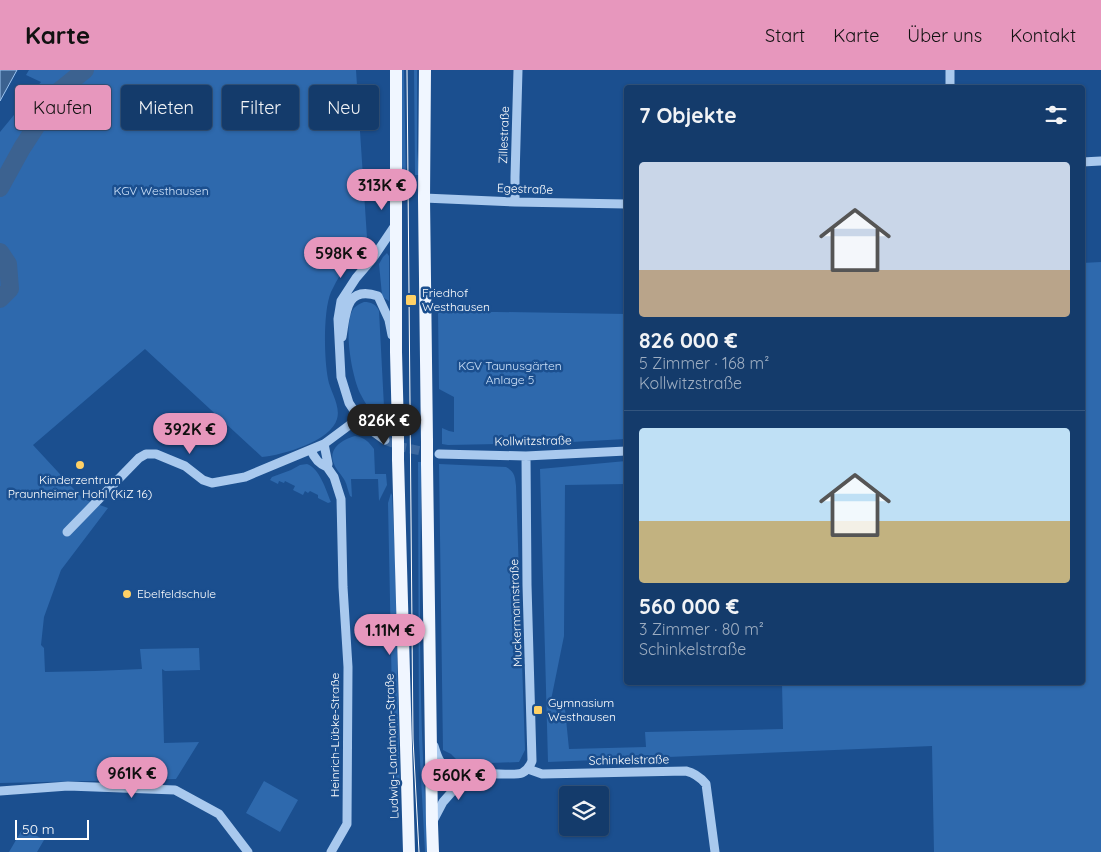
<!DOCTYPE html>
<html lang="de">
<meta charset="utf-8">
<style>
body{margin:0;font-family:Quicksand,sans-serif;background:#214673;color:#f1f3f6;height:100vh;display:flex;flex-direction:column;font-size:19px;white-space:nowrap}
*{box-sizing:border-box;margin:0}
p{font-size:16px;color:#9dadc1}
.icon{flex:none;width:28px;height:28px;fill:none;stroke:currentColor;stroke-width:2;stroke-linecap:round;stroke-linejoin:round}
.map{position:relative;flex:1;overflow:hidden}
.sheet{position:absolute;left:624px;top:15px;width:461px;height:600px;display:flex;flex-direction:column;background:#143b6b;border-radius:5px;box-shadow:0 1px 4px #0004,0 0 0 1px #33557e}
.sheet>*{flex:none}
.hud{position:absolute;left:15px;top:15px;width:475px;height:45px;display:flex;gap:10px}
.controls{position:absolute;left:559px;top:716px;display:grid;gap:10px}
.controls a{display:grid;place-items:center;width:50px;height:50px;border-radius:5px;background:#143b6b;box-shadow:0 1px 4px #0004,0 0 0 1px #33557e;font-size:25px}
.scale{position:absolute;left:15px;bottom:12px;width:74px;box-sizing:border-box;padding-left:5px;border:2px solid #fff;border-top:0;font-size:14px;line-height:18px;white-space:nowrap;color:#fff;-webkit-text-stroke:4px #1b4f8f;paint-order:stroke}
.price{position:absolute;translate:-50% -42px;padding:0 11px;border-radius:18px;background:#e797bd;color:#111;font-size:16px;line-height:32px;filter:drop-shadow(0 1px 2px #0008)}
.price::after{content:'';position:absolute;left:50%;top:30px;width:15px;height:11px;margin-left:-8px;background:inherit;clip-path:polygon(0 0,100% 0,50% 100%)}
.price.selected{background:#222;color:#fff}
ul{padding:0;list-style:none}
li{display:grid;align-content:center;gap:10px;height:265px;padding:0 15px}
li+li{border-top:1px solid #33557e}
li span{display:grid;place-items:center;height:155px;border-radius:5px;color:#555}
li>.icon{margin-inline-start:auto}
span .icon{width:90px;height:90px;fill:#fffc;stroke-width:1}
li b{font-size:21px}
h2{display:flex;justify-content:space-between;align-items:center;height:60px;padding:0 15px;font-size:21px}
.pill{padding:0 18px;border-radius:5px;background:#143b6b;box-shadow:0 1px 4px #0004,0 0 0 1px #33557e;font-size:18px;line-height:45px}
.pill.selected{background:#e797bd;color:#111}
header{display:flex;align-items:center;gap:30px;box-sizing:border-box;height:70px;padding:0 25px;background:#e797bd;color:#111}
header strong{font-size:24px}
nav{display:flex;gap:28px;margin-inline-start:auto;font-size:18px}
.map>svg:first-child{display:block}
</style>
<header>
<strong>Karte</strong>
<nav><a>Start</a><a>Karte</a><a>Über uns</a><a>Kontakt</a></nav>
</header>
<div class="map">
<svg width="1101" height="782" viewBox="0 0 1101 782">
<rect width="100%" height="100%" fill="#1b4f8f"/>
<path fill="#2e69ad" d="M29,0H356L367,168C354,185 340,202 331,222C323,241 324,288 328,309C330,321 341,336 337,349C331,371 283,385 262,387L145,279L33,375L83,429L108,438L61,500L44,547L41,575L44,578L45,602L95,601L142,599L140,579L199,578L200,600L165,601L162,599L164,673L199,672L176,709L0,713V62L41,12L26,5Z
M401,0H404L406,111H400Z
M414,0H417V79L419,105H415Z
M387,183L389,186V231L384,228L382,225L379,194L383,187Z
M1101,192V782H934L932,676L548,692L540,399L626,391V414L565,415L564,566L550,635L565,639L569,679L646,677L645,662L783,659L782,613L1082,612V193Z
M364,232C371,232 376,234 379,241L385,356C376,347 367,337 361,325C352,309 342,253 354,238C357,235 361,233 364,232Z
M438,241L626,244V369L553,373L448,375L442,374V358L449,361L454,362V327L439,319Z
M355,366C364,367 369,372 374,379L375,404H386L387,415L379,431L378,409H351L352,427L350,426C348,421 347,415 345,411C342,405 336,400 334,394C327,379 343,369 355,366Z
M418,392H422C419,522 418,653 429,782H425L419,671Z
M307,394C320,399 326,420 331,432L328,433L318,428V425L310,421L308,423L305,421L303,425L293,420L295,416L285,411L284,413L279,411L278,414L270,410L272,407L291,400L300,395Z
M439,394L506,397C515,402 515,407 516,416L525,680L519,692L461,694L451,684L443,680Z
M391,423L392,425L395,484L400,729L398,734L396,733L394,724L388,433Z
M264,711L298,730L280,762L246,743Z
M23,758L44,770L37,782H9Z"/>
<path fill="#3c6290" stroke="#9cc4f0" d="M0,0H17L0,31Z"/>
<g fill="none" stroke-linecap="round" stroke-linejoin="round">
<path stroke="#3c6290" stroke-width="18" d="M0,118L22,78L59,21L85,0
M0,182L8,194L10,219L0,229"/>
<path stroke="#3d69a0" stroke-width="9" stroke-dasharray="9 4.5" stroke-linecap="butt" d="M385,370L402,377L431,383"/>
<path stroke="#a9c9ee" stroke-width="9" d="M950,0V18
M1082,92L1101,91
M424,128L515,132L626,134
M515,132V107L518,0
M342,267C346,244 345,215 378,226L389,250L392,265
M385,370L371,360L359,348L349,333L341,307L338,249L341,231L356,208L373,188L396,154
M311,380C314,388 319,394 327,397L328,394L324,374
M439,384L526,386L626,381
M327,397L334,407L341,429L343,517L348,597L347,754L331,782
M67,462L139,388L146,384H156L185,396L203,410L212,413L245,407L324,374L359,348
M434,676C437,685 439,694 448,699C454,702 516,706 522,703C528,700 530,696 532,691L527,515L526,386
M528,699L542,704L686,701C695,703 700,707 706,714L715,782
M0,721L68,716L175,720L219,744L248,782
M433,751L443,732L458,715L480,703"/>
<path stroke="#f0f6ff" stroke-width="12" d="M396,0V282L398,361
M425,0L424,128L427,371
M398,389L409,782
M427,393L432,754L433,782"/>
<path stroke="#fff" stroke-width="1" d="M407,0L413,669L419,782"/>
<path stroke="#f0f6ff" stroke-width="12" d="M398,361V389
M427,371V393"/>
</g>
<g fill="#ffd166" stroke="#1b4f8f" stroke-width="2">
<rect x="405" y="224" width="12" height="12" rx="2.5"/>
<circle cx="80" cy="395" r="5"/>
<circle cx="127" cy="524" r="5"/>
<rect x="533" y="635" width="10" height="10" rx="2.5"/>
</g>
<g text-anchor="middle" stroke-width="5" stroke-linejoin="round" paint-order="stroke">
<g font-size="12" fill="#fff" stroke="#1b4f8f">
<text transform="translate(504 65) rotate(-88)" y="4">Zillestraße</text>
<text transform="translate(525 119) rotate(2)" y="4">Egestraße</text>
<text transform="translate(533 371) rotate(-1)" y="4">Kollwitzstraße</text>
<text transform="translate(516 543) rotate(-92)" y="4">Muckermannstraße</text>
<text transform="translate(335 665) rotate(-90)" y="4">Heinrich-Lübke-Straße</text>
<text transform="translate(392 676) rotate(-92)" y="4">Ludwig-Landmann-Straße</text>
<text transform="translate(629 690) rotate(-1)" y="4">Schinkelstraße</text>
</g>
<g font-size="12" fill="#cfe3fa" stroke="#1b4f8f">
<text x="161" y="125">KGV Westhausen</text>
<text x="510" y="300">KGV Taunusgärten<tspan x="510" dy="14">Anlage 5</tspan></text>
</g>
<g font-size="12" fill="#fff" stroke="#1b4f8f" text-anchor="start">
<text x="422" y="227">Friedhof<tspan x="422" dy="14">Westhausen</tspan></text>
<text x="80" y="414" text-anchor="middle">Kinderzentrum<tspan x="80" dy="14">Praunheimer Hohl (KiZ 16)</tspan></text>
<text x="137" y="528">Ebelfeldschule</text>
<text x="548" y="637">Gymnasium<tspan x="548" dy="14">Westhausen</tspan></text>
</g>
</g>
</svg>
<div class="controls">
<a><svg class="icon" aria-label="layers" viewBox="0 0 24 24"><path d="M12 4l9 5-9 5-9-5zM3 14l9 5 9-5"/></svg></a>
</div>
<div class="scale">50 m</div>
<b class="price" style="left:382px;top:141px">313K €</b>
<b class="price" style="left:341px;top:209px">598K €</b>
<b class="price selected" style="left:384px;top:376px">826K €</b>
<b class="price" style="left:190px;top:385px">392K €</b>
<b class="price" style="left:390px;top:586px">1.11M €</b>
<b class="price" style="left:132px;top:729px">961K €</b>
<b class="price" style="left:459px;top:731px">560K €</b>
<div class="hud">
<a class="pill selected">Kaufen</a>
<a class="pill">Mieten</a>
<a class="pill">Filter</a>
<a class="pill">Neu</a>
</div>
<section class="sheet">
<h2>7 Objekte<svg class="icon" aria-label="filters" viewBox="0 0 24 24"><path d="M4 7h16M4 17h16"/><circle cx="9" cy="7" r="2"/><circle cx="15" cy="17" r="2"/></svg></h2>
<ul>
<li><span style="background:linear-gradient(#c9d6e8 70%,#b9a48a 0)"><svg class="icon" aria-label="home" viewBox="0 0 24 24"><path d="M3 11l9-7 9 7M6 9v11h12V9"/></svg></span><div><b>826 000 €</b><p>5 Zimmer · 168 m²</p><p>Kollwitzstraße</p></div></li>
<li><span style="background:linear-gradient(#bfe0f5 60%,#c2b280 0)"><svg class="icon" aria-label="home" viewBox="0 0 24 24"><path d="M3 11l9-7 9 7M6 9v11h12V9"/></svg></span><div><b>560 000 €</b><p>3 Zimmer · 80 m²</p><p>Schinkelstraße</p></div></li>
</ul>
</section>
</div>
